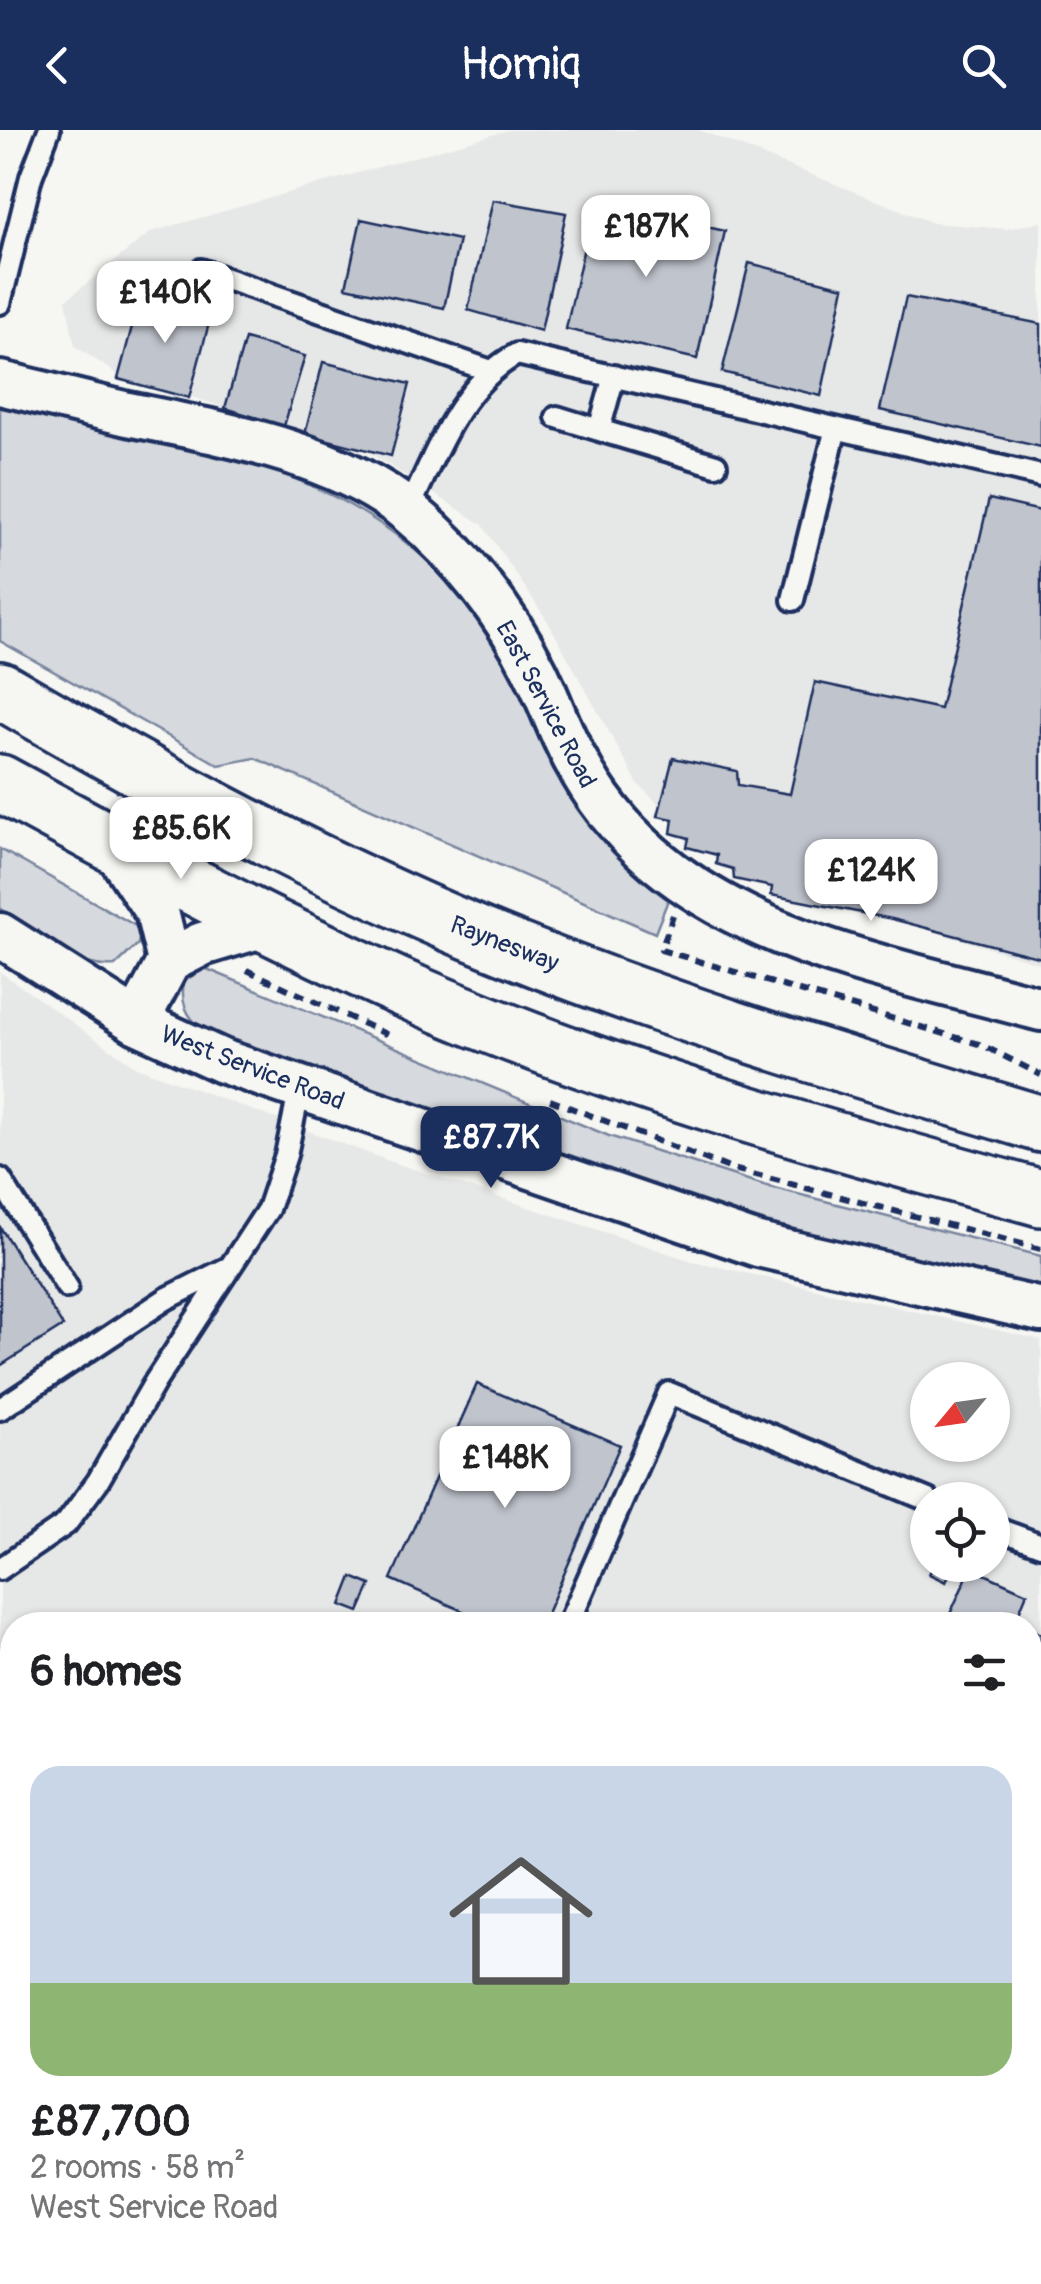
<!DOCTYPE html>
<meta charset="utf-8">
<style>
body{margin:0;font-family:Pangolin,sans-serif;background:#f2f2f2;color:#202124;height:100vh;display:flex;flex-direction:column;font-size:38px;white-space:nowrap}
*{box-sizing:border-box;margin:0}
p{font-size:32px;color:#757577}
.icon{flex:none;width:55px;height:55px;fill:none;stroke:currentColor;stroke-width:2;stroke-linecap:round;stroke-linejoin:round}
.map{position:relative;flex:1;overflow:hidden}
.details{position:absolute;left:0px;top:1482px;width:1042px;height:672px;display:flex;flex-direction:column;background:#fff;border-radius:40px 40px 0 0;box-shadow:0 2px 8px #0004}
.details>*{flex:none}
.needle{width:65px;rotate:241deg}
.buttons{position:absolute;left:910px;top:1232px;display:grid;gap:20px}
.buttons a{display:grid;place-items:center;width:100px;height:100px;border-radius:50%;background:#fff;box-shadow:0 2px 8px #0004;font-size:50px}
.price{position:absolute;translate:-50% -85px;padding:0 22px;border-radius:20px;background:#fff;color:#222;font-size:32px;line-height:65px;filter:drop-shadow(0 2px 5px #0008)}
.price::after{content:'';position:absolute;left:50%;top:60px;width:30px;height:22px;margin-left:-15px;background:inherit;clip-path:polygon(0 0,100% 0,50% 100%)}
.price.selected{background:#1b2f5e;color:#fff}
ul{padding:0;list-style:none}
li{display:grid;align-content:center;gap:20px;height:530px;padding:0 30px}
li+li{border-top:2px solid #e0e0e0}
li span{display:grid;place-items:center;height:310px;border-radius:30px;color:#555}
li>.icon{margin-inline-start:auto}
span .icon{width:180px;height:180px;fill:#fffc;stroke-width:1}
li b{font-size:42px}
h2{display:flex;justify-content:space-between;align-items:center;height:120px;padding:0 30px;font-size:42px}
header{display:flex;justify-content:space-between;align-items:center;height:130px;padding:0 30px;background:#1b2f5e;color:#fff;font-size:45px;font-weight:600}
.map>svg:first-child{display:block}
</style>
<header><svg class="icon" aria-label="back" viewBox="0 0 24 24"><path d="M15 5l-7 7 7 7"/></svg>Homiq<svg class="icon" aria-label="search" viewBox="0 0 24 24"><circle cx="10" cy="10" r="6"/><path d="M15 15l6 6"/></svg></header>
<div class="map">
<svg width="1041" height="2154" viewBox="0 0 1041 2154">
<rect width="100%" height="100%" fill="#f6f6f2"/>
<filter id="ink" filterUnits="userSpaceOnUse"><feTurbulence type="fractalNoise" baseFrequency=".01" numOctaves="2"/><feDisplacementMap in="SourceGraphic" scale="20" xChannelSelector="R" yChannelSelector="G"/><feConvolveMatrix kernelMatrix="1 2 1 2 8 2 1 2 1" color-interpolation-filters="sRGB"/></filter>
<g filter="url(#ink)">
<path fill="#e6e7e7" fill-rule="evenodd" d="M509,0H699L933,93L1006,99L1041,92V834L811,764L701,715L638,654L547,490L482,394L368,322L117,244L75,216L66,170L151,102Z
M0,842L136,937L389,1031L692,1131L1041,1210V2154H295L285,2143L1030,2142V1495H12V1720L0,1705ZM928,1250H992V1315H928ZM928,1370H992V1435H928Z
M0,1972L12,1988V2142L138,2143L148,2154H0Z"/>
<path fill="#d6d9dd" stroke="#78849e" stroke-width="2.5" d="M0,276C205,319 402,335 511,542C563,641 572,699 668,770L655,803L255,628L219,635L0,511Z
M0,719L141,799L138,814L115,836C72,840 33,801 0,778Z
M190,832L609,1006L770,1057L1041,1126V1168L640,1057L219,911C185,891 174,870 190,832Z
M0,1705L12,1720V1860L0,1844Z
M250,2143H285L295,2154H261Z"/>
<path fill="#c0c4cd" stroke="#1b2f5e" stroke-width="2.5" d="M493,70L566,83L541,201L468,180Z
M594,72L725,101L697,229L566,199Z
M361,89L459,110L444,178L346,157Z
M749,133L844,157L821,266L722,242Z
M141,163L212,182L189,268L118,249Z
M906,167L1041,194V317L880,280Z
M245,209L305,226L284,296L225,278Z
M323,232L410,254L391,326L305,304Z
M989,369L1041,381V828L892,789L771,765L772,757L734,749L733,739L716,734L717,725L687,717L689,708L671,703L673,689L658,686L673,628L737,641L738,655L790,664L815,552L940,579Z
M0,1097L63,1196L0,1236Z
M477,1254L620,1315L542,1495H494L391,1449Z
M934,1435H954L946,1452L929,1444Z
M971,1438L1027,1463L1015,1492L1022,1495H945Z
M352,1447L371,1455L359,1482L341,1475Z
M1030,1499L1041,1504V1536L1030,1531Z
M1030,1584L1041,1589V1879L1032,1899Z"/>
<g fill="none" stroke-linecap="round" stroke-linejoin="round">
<defs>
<path id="service" d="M201,140L488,240
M0,173L31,47L49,0
M614,246L599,300L716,335
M557,287L599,300
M408,381C436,323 459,256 517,224L1041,346
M793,470L836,298
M0,1049L67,1157
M0,1279L166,1169L228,1138
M992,1397L1041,1415
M0,1439L66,1394L98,1351L155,1252L268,1079L286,1025L300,957
M568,1495L669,1263L928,1370
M0,1649L12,1667
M444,2142L480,2154"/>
<path id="minor" d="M0,253C44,263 88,275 133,285C221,303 338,323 409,382C460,424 506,483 535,541C550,571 560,603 576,631C666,803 870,832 1041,879
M113,716L157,782L169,831
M0,805L137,892L222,931L758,1115L1041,1180
M137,892L169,831L202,814L271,793"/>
<path id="trunk" d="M0,560C144,644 292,725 445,791C638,874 840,934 1041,994
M0,653C137,728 277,803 420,866C620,953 831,1010 1041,1068"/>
</defs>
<use href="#service" stroke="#1b2f5e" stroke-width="28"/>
<use href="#minor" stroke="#1b2f5e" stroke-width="50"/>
<use href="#trunk" stroke="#1b2f5e" stroke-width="62"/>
<path stroke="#1b2f5e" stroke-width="6" stroke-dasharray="10 8" stroke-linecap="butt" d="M673,785L661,820L982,915L1041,945
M247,840L390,906
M550,970L729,1038L1041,1119"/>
<use href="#service" stroke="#f6f6f2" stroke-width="20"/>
<use href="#minor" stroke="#f6f6f2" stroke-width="42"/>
<use href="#trunk" stroke="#f6f6f2" stroke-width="55"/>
<defs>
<path id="rail" d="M0,1873L12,1888
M0,1902L12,1917
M200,2142L210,2154
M223,2142L233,2154"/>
</defs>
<use href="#rail" stroke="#1b2f5e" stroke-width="11"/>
<use href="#rail" stroke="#f6f6f2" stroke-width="8" stroke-dasharray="22" stroke-linecap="butt"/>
</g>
</g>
<g text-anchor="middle" stroke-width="10" stroke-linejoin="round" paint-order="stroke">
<g font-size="25" fill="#1b2f5e" stroke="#f6f6f2">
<text transform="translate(547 574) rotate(62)" y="9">East Service Road</text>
<text transform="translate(505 813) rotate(21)" y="9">Raynesway</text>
<text transform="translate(253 937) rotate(21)" y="9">West Service Road</text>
</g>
</g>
</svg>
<div class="buttons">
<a><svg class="needle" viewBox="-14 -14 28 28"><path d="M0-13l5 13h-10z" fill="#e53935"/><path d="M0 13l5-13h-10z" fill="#757577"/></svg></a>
<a><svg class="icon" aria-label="locate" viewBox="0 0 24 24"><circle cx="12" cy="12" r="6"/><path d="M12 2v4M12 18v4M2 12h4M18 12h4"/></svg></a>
</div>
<b class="price" style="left:646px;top:150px">£187K</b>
<b class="price" style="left:165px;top:216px">£140K</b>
<b class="price" style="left:181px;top:752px">£85.6K</b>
<b class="price" style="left:871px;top:794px">£124K</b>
<b class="price selected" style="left:491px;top:1061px">£87.7K</b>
<b class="price" style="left:505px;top:1381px">£148K</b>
<section class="details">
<h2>6 homes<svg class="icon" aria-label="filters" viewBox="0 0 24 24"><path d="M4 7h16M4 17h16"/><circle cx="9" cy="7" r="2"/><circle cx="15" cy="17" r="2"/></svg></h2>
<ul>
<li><span style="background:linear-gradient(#c9d6e8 70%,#8fb573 0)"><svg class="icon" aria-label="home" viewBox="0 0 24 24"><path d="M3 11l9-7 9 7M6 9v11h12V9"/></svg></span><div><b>£87,700</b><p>2 rooms · 58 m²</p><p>West Service Road</p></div></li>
</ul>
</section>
</div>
